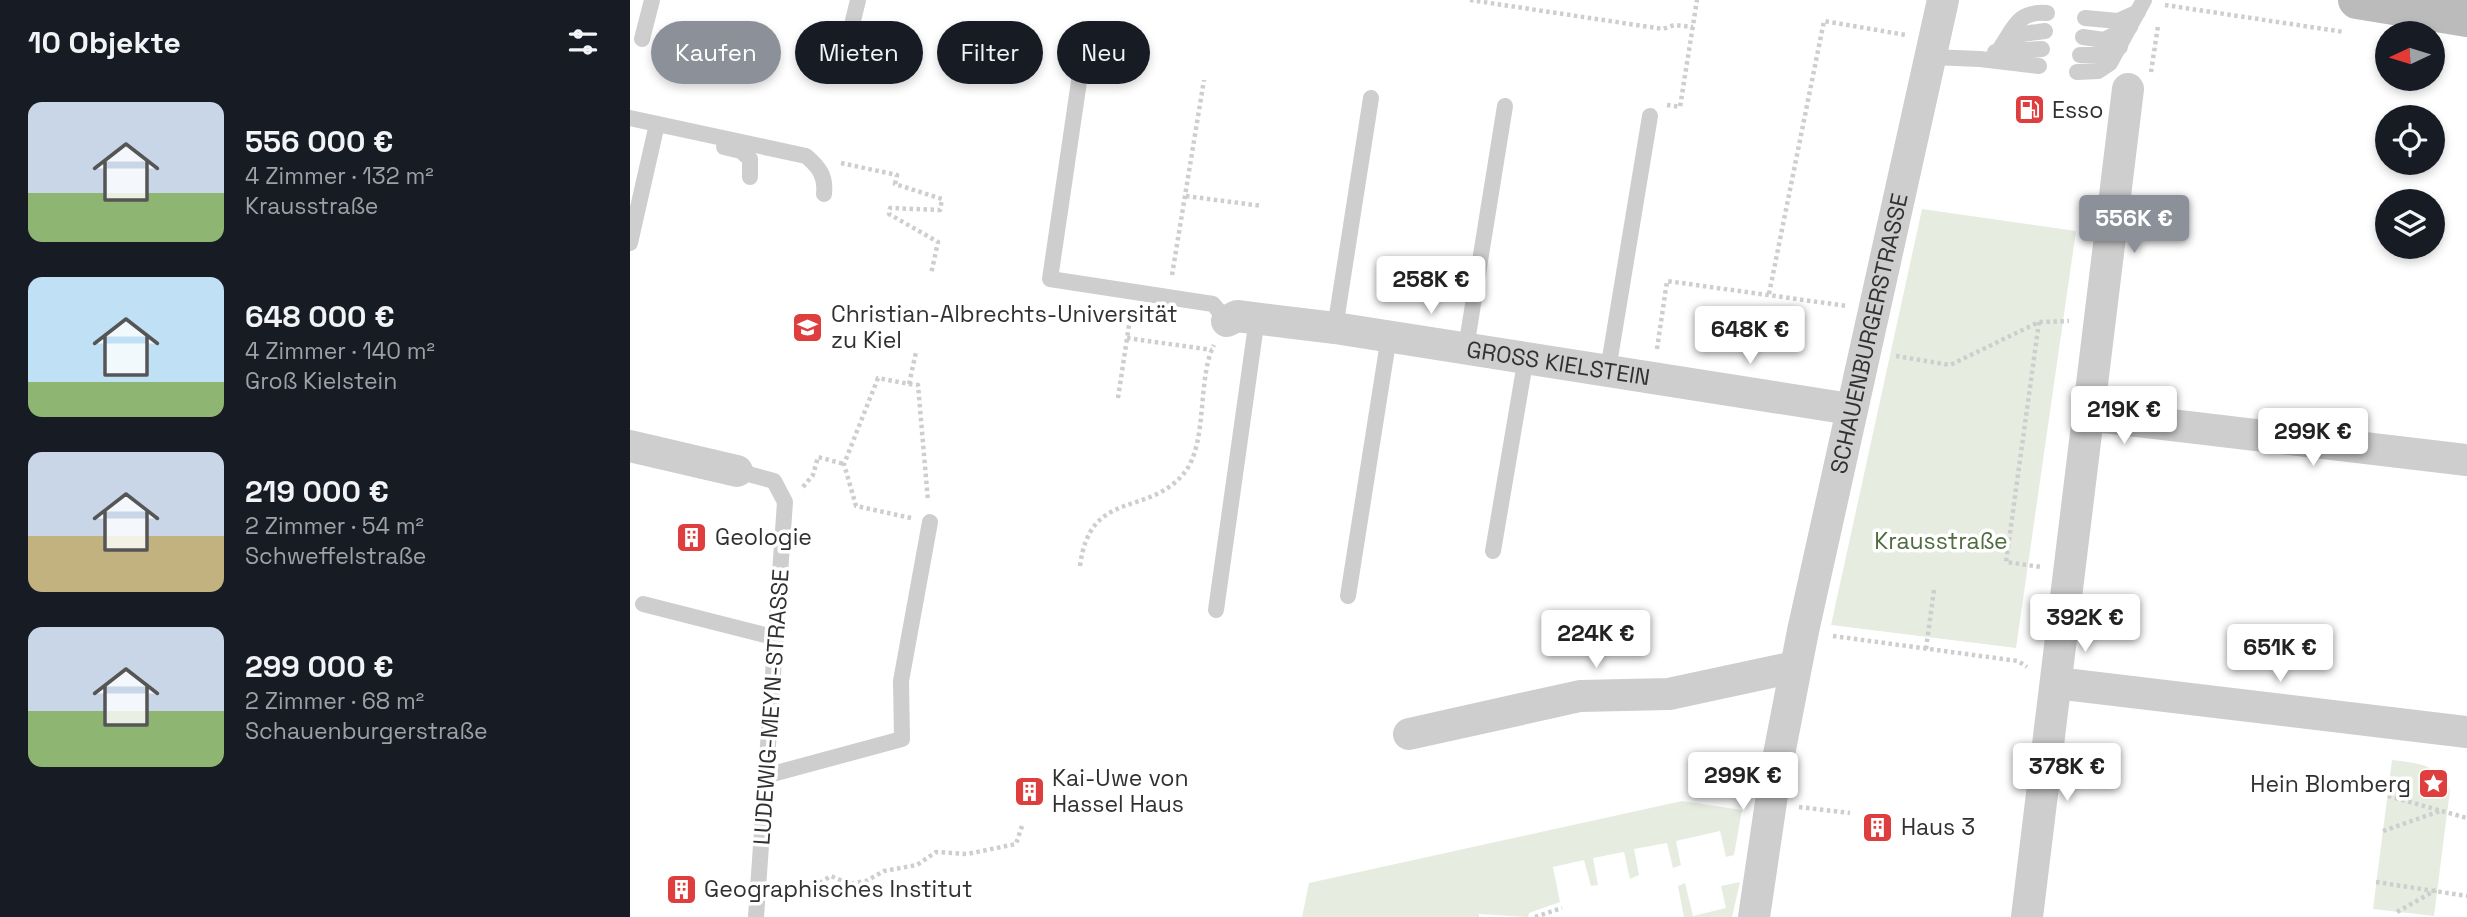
<!DOCTYPE html>
<html lang="de">
<head>
<meta charset="utf-8">
<style>
  :root { --surface:#171b24; --page:#242831; --text:#f1f3f6; --muted:#9ea1a6; --accent:#8c9099 }
  body { margin:0; font-family:"Space Grotesk",sans-serif; background:var(--page); color:var(--text); height:100vh; display:flex; flex-direction:column; font-size:26px; white-space:nowrap }
  * { box-sizing:border-box; margin:0 }
  p { font-size:23px; color:var(--muted) }
  .icon { flex:none; width:38px; height:38px; fill:none; stroke:currentColor; stroke-width:2; stroke-linecap:round; stroke-linejoin:round }
  .map { position:relative; flex:1; overflow:hidden }
  .drawer { display:flex; flex-direction:column; background:var(--surface); width:630px }
  .drawer>* { flex:none }
  .hud { position:absolute; left:21px; top:21px; width:665px; height:63px; display:flex; gap:14px }
  .needle { width:46px; rotate:266deg }
  .controls { position:absolute; left:1745px; top:21px; display:grid; gap:14px }
  .controls a { display:grid; place-items:center; width:70px; height:70px; border-radius:50%; background:var(--surface); box-shadow:0 4px 10px #0003; font-size:35px }
  .price { position:absolute; translate:-50% -60px; padding:0 16px; border-radius:7px; background:#fff; color:#222; font-size:23px; line-height:46px; filter:drop-shadow(0 2px 4px #0008) }
  .price::after { content:''; position:absolute; left:50%; top:42px; width:21px; height:16px; margin-left:-10px; background:inherit; clip-path:polygon(0 0,100% 0,50% 100%) }
  .price.on { background:var(--accent); color:#fff }
  ul { padding:0; list-style:none }
  li { display:flex; align-items:center; gap:21px; height:175px; padding:0 28px }
  li span { display:grid; place-items:center; flex:none; width:196px; height:140px; border-radius:14px; color:#555 }
  li>.icon { margin-inline-start:auto }
  span .icon { width:84px; height:84px; fill:#fffc; stroke-width:1 }
  li b { font-size:30px }
  h2 { display:flex; justify-content:space-between; align-items:center; height:84px; padding:0 28px; font-size:30px }
  .tag { padding:0 24px; border-radius:32px; background:var(--surface); box-shadow:0 4px 10px #0003; font-size:24px; line-height:63px }
  .tag.on { background:var(--accent); color:#fff }
  main { display:flex; flex:1; min-height:0 }
  .map>svg:first-child { display:block }
</style>
</head>
<body>
<main>
<section class="drawer">
<h2>10 Objekte<svg class="icon" aria-label="filters" viewBox="0 0 24 24"><path d="M4 7h16M4 17h16"/><circle cx="9" cy="7" r="2"/><circle cx="15" cy="17" r="2"/></svg></h2>
<ul>
<li><span style="background:linear-gradient(#c9d6e8 65%,#8fb573 0)"><svg class="icon" aria-label="home" viewBox="0 0 24 24"><path d="M3 11l9-7 9 7M6 9v11h12V9"/></svg></span><div><b>556 000 €</b><p>4 Zimmer · 132 m²</p><p>Krausstraße</p></div></li>
<li><span style="background:linear-gradient(#bfe0f5 75%,#8fb573 0)"><svg class="icon" aria-label="home" viewBox="0 0 24 24"><path d="M3 11l9-7 9 7M6 9v11h12V9"/></svg></span><div><b>648 000 €</b><p>4 Zimmer · 140 m²</p><p>Groß Kielstein</p></div></li>
<li><span style="background:linear-gradient(#c9d6e8 60%,#c2b280 0)"><svg class="icon" aria-label="home" viewBox="0 0 24 24"><path d="M3 11l9-7 9 7M6 9v11h12V9"/></svg></span><div><b>219 000 €</b><p>2 Zimmer · 54 m²</p><p>Schweffelstraße</p></div></li>
<li><span style="background:linear-gradient(#c9d6e8 60%,#8fb573 0)"><svg class="icon" aria-label="home" viewBox="0 0 24 24"><path d="M3 11l9-7 9 7M6 9v11h12V9"/></svg></span><div><b>299 000 €</b><p>2 Zimmer · 68 m²</p><p>Schauenburgerstraße</p></div></li>
</ul>
</section>
<div class="map">
<svg width="1837" height="917" viewBox="0 0 1837 917">
  <rect width="100%" height="100%" fill="#fff"/>
  <!-- green -->
  <g fill="#e6ede0">
    <polygon points="1292,209 1446,231 1386,648 1201,625"/>
    <path d="M 1762,760 C 1788,763 1808,764 1820,790 L 1804,916 L 1743,909 Z"/>
    <polygon points="1052,801 1112,810 1104,855 1096,857 1090,831 1046,841 1051,865 1043,868 1037,843 1004,849 1009,875 1000,879 994,852 963,858 968,885 961,886 954,860 923,867 930,902 899,913 898,917 849,914 849,917 672,917 679,883"/>
    <polygon points="1110,882 1102,917 1054,917 1048,886 1055,883 1063,916 1096,908 1091,886"/>
  </g>
  <g fill="none" stroke-linecap="round" stroke-linejoin="round">
    <!-- path -->
    <g stroke="#cecece" stroke-width="4.5" stroke-dasharray="3.5 3.5" stroke-linecap="butt">
      <polyline points="840,0 1033,29 1044,25 1063,27"/>
      <polyline points="1535,5 1714,32"/>
      <polyline points="1521,72 1528,26"/>
      <polyline points="1037,105 1050,107 1067,0"/>
      <polyline points="211,163 267,175 265,184 312,199 310,210 260,208 259,214 308,242 301,274"/>
      <polyline points="556,196 632,206"/>
      <polyline points="542,275 574,80"/>
      <polyline points="1139,294 1194,21 1276,35"/>
      <polyline points="1409,322 1376,562 1411,567"/>
      <polyline points="497,338 582,350"/>
      <polyline points="1027,349 1037,281 1217,306"/>
      <polyline points="1266,356 1320,365 1409,322 1439,321"/>
      <polyline points="279,384 288,385 298,501"/>
      <polyline points="488,398 501,312"/>
      <polyline points="173,487 183,475 188,457 214,464"/>
      <polyline points="281,518 226,506 214,464 248,378 279,384 286,352"/>
      <path d="M 450,566 C 460,487 519,518 555,472 C 578,442 567,378 584,345"/>
      <polyline points="1203,636 1388,661 1397,667"/>
      <polyline points="1296,649 1304,590"/>
      <polyline points="1758,796 1837,818"/>
      <polyline points="1169,807 1220,813"/>
      <polyline points="1753,831 1810,811"/>
      <polyline points="1746,882 1837,896"/>
      <polyline points="151,886 175,892 201,876 219,884 236,881 254,871 287,865 306,852 337,854 386,844 393,823"/>
      <polyline points="1767,912 1806,890"/>
      <polyline points="905,917 932,908"/>
    </g>
    <!-- service -->
    <g stroke="#cecece" stroke-width="16">
      <polyline points="1455,18 1488,21 1508,12"/>
      <polyline points="1453,37 1474,40 1500,27"/>
      <polyline points="12,39 22,0"/>
      <polyline points="1377,45 1392,34 1415,31"/>
      <path d="M 1369,50 C 1385,27 1387,11 1417,13"/>
      <polyline points="1365,52 1412,49"/>
      <polyline points="1450,55 1469,55 1490,47"/>
      <polyline points="1301,57 1350,59 1409,66"/>
      <polyline points="452,61 420,279 583,304 597,321"/>
      <polyline points="212,66 228,0"/>
      <polyline points="1447,72 1468,71 1480,63 1514,0"/>
      <path d="M 0,118 L 176,156 C 189,167 196,176 194,194"/>
      <polyline points="94,147 111,151 120,159 120,177"/>
      <polyline points="0,243 27,124"/>
      <polyline points="705,328 741,98"/>
      <polyline points="836,348 875,106"/>
      <polyline points="978,370 1020,116"/>
      <polyline points="107,471 144,481 155,502 126,917"/>
      <polyline points="863,551 896,357"/>
      <polyline points="718,596 759,336"/>
      <polyline points="13,604 143,637"/>
      <polyline points="586,610 627,318"/>
      <polyline points="135,776 272,739 271,681 300,522"/>
    </g>
    <!-- minor -->
    <g stroke="#cecece" stroke-width="32">
      <path id="s1" d="M 597,321 L 607,316 L 705,328 L 1220,409"/>
      <polyline points="1457,415 1837,460"/>
      <polyline points="0,446 107,471"/>
      <polyline points="1426,683 1837,732"/>
      <polyline points="779,734 950,696 1039,694 1165,667"/>
      <path id="s2" d="M 1124,917 L 1145,775 L 1173,631 L 1313,0"/>
      <polyline points="1397,917 1498,89"/>
    </g>
    <!-- secondary -->
    <polyline stroke="#bbb" stroke-width="38" points="1727,0 1837,18"/>
  </g>
  <!-- icons -->
  <defs>
    <symbol id="fuel-square" viewBox="-11 -11 22 22"><rect x="-9" y="-9" width="18" height="18" rx="4" fill="#de3e3d" stroke="#fff"/><path d="M-5.5-6h7V0h2V4h1.3V-2.5L3-4.5l.8-.8L6-3V5H2.5V1h-1V6h-7ZM-4.2-4.7v3.2H.2V-4.7Z" fill="#fff"/></symbol>
    <symbol id="university-square" viewBox="-11 -11 22 22"><rect x="-9" y="-9" width="18" height="18" rx="4" fill="#de3e3d" stroke="#fff"/><path d="M0-5L7-2L0 1L-7-2ZM-4 1L0 2.5L4 1V4Q0 6-4 4Z" fill="#fff"/></symbol>
    <symbol id="building-square" viewBox="-11 -11 22 22"><rect x="-9" y="-9" width="18" height="18" rx="4" fill="#de3e3d" stroke="#fff"/><path d="M-4-6H4V6H1V3H-1V6H-4ZM-2.5-4.3h1.7v1.8h-1.7ZM.8-4.3h1.7v1.8H.8ZM-2.5-1h1.7V.8h-1.7ZM.8-1h1.7V.8H.8Z" fill="#fff"/></symbol>
    <symbol id="sight-square" viewBox="-11 -11 22 22"><rect x="-9" y="-9" width="18" height="18" rx="4" fill="#de3e3d" stroke="#fff"/><path d="M0-6L1.8-2.2L6-1.7L2.9 1.2L3.7 5.4L0 3.3L-3.7 5.4L-2.9 1.2L-6-1.7L-1.8-2.2Z" fill="#fff"/></symbol>
  </defs>
  <g fill-rule="evenodd">
    <use href="#fuel-square" x="1382" y="92" width="35" height="35"/>
    <use href="#university-square" x="160" y="310" width="35" height="35"/>
    <use href="#building-square" x="44" y="520" width="35" height="35"/>
    <use href="#sight-square" x="1786" y="766" width="35" height="35"/>
    <use href="#building-square" x="382" y="774" width="35" height="35"/>
    <use href="#building-square" x="1230" y="810" width="35" height="35"/>
    <use href="#building-square" x="34" y="872" width="35" height="35"/>
  </g>
  <g text-anchor="middle" dominant-baseline="central" stroke-width="7" stroke-linejoin="round" paint-order="stroke">
    <!-- poi labels -->
    <g font-size="23" fill="#313131" stroke="#fff" text-anchor="start">
      <text x="1422" y="110">Esso</text>
      <text x="201" y="314">Christian-Albrechts-Universität<tspan x="201" dy="26">zu Kiel</tspan></text>
      <text x="85" y="537">Geologie</text>
      <text x="422" y="778">Kai-Uwe von<tspan x="422" dy="26">Hassel Haus</tspan></text>
      <text x="1781" y="784" text-anchor="end">Hein Blomberg</text>
      <text x="1271" y="827">Haus 3</text>
      <text x="74" y="889">Geographisches Institut</text>
    </g>
    <!-- street labels -->
    <g font-size="23" fill="#313131" stroke="#fff">
      <text stroke="none"><textPath href="#s2" startOffset="595">SCHAUENBURGERSTRASSE</textPath></text>
      <text stroke="none"><textPath href="#s1" startOffset="336">GROSS KIELSTEIN</textPath></text>
      <text transform="translate(141 707) rotate(-86)">LUDEWIG-MEYN-STRASSE</text>
    </g>
    <!-- park labels -->
    <g font-size="23" fill="#516b40" stroke="#fff">
      <text x="1311" y="541">Krausstraße</text>
    </g>
  </g>
</svg>
<div class="controls">
<a><svg class="needle" viewBox="-14 -14 28 28"><path d="M0-13l5 13h-10z" fill="#e53935"/><path d="M0 13l5-13h-10z" fill="#9ea1a6"/></svg></a>
<a><svg class="icon" aria-label="locate" viewBox="0 0 24 24"><circle cx="12" cy="12" r="6"/><path d="M12 2v4M12 18v4M2 12h4M18 12h4"/></svg></a>
<a><svg class="icon" aria-label="layers" viewBox="0 0 24 24"><path d="M12 4l9 5-9 5-9-5zM3 14l9 5 9-5"/></svg></a>
</div>
<b class="price on" style="left:1504px;top:255px">556K €</b>
<b class="price" style="left:801px;top:316px">258K €</b>
<b class="price" style="left:1120px;top:366px">648K €</b>
<b class="price" style="left:1494px;top:446px">219K €</b>
<b class="price" style="left:1683px;top:468px">299K €</b>
<b class="price" style="left:1455px;top:654px">392K €</b>
<b class="price" style="left:966px;top:670px">224K €</b>
<b class="price" style="left:1650px;top:684px">651K €</b>
<b class="price" style="left:1437px;top:803px">378K €</b>
<b class="price" style="left:1113px;top:812px">299K €</b>
<div class="hud">
<a class="tag on">Kaufen</a>
<a class="tag">Mieten</a>
<a class="tag">Filter</a>
<a class="tag">Neu</a>
</div>
</div>
</main>
</body>
</html>
